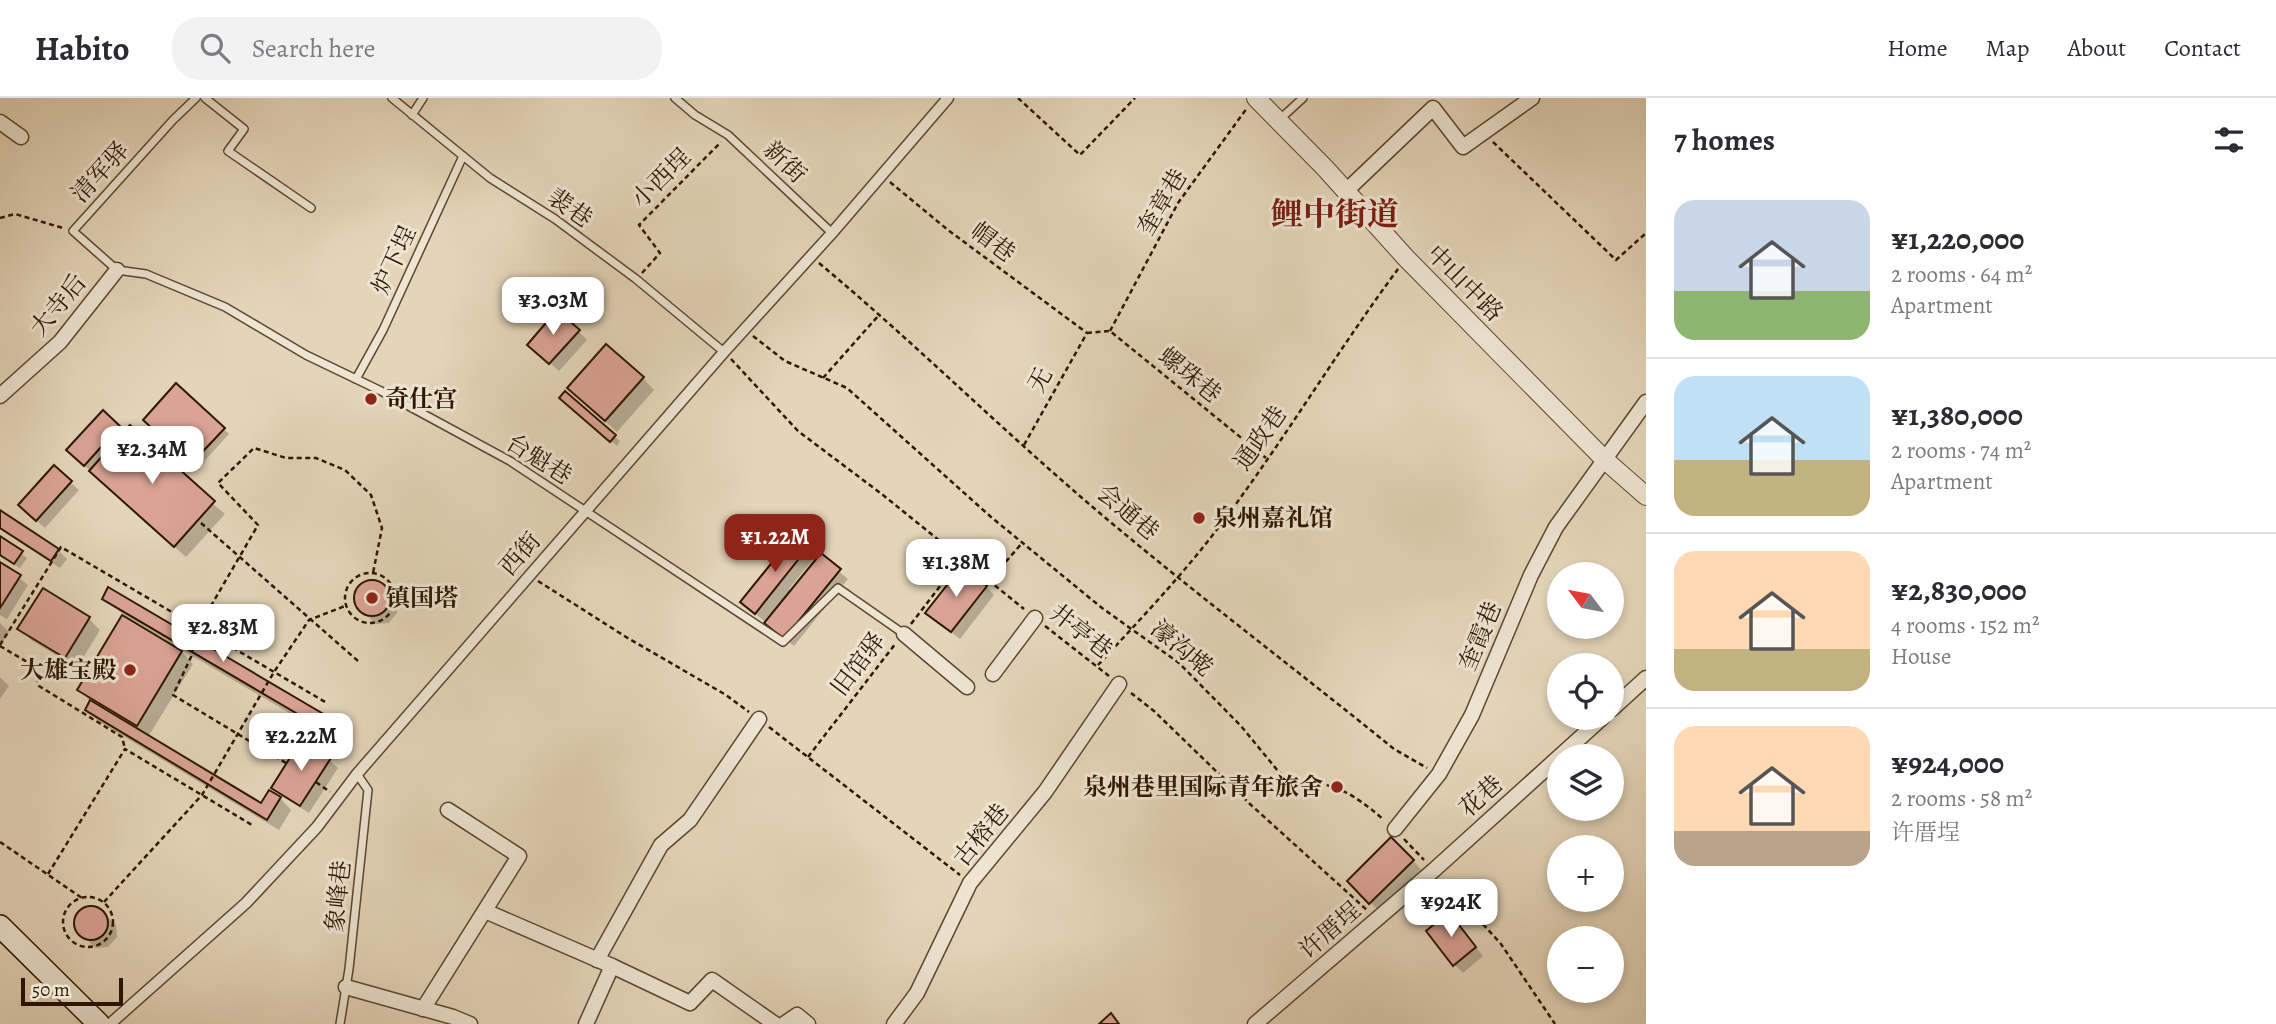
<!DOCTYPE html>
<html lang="en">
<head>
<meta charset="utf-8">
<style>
  :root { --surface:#fff; --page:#f2f2f3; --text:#2b2b33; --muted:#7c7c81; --line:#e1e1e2; --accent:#8f2418 }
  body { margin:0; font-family:Alegreya,"Noto Serif SC",serif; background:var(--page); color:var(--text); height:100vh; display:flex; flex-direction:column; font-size:26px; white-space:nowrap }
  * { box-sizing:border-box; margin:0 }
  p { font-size:23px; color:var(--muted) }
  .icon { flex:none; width:38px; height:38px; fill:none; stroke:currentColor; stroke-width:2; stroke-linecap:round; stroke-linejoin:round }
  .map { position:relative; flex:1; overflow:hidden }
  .side { display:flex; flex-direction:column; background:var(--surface); width:630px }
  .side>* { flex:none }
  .needle { width:46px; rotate:302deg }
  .tools { position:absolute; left:1547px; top:464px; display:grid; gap:14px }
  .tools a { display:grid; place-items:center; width:77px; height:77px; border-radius:50%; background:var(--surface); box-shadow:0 4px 10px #0003; font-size:35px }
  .scale { position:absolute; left:21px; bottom:18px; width:102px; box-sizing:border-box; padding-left:7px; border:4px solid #2e1700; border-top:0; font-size:19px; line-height:24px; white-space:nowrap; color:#2e1700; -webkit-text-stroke:5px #ede4d2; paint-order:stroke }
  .price { position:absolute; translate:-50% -60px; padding:0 16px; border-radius:14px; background:#fff; color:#222; font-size:23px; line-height:46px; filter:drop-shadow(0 2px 4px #0008) }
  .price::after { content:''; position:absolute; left:50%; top:42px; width:21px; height:16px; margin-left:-10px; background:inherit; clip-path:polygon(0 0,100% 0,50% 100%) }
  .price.current { background:var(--accent); color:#fff }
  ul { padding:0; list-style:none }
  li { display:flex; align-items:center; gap:21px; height:175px; padding:0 28px }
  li+li { border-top:2px solid var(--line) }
  li span { display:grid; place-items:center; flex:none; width:196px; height:140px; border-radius:21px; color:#555 }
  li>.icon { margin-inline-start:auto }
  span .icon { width:84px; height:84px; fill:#fffc; stroke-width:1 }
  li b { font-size:30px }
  h2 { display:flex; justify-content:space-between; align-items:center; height:84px; padding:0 28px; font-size:30px }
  header { display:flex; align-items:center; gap:42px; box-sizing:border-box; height:98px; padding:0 35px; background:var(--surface); border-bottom:2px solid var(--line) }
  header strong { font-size:33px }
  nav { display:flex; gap:38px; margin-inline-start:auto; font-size:24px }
  .search { width:490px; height:63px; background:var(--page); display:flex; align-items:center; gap:18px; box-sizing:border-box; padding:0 24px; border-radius:28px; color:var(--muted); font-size:26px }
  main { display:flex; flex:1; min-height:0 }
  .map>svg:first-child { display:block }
</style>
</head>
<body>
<header>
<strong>Habito</strong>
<div class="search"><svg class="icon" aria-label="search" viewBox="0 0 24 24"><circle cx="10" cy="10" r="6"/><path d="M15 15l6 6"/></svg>Search here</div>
<nav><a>Home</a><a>Map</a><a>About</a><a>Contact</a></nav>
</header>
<main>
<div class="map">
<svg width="1646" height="926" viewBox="0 0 1646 926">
  <rect width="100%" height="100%" fill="#e4d5b9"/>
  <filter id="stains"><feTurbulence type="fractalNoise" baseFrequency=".00286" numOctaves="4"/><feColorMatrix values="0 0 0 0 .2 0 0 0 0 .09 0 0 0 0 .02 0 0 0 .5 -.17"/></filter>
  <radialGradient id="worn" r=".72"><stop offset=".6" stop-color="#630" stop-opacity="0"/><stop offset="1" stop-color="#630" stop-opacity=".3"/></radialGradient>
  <!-- shadow -->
  <g fill="#0003">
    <polygon points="578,233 587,242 559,273 538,255"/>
    <polygon points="643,280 654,292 617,334 581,301"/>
    <polygon points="176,288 229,336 198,370 145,321"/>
    <polygon points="565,296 620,343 617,348 566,305"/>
    <polygon points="103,314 225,416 186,459 77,361"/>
    <polygon points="70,384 79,392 45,430 29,416"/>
    <polygon points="0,414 58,452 67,461 60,470 0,431"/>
    <polygon points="0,440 27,460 20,470 0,457"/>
    <polygon points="808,449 816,458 789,491 792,493 821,458 848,481 794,548 751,512"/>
    <polygon points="0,466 28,487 7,521 0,517"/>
    <polygon points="377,485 396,502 397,515 389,525 376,526 357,508 356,495 364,486"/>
    <polygon points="986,489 994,497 960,541 927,515"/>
    <polygon points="104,501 331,622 343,634 327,660 338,670 309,715 282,698 273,690 320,654 306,640 313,629 177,549 193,566 148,639 261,708 280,700 291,712 279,732 98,623 87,611 91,604 79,591 124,517"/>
    <polygon points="89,521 100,532 77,570 31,542 20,530"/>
    <polygon points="0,525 9,534 0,548"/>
    <polygon points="0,579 9,588 0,601"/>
    <polygon points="1391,741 1421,771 1379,813 1349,783"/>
    <polygon points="96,809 116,827 117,839 108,849 96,850 77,833 75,820 84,810"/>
    <polygon points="1449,816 1483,858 1463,875 1454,866"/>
  </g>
  <!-- building -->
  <g fill="#daa395" stroke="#2e1700" stroke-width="2">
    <polygon points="557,212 580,232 549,266 527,247"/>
    <polygon points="606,246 644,279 605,323 567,290"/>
    <polygon points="176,285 225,330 191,366 143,322"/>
    <polygon points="565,293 616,337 610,344 559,300"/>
    <polygon points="103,312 120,328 84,368 66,352"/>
    <polygon points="130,327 215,403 174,449 89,373"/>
    <polygon points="54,367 72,383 36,423 18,407"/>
    <polygon points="0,412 59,451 51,463 0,430"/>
    <polygon points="795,436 809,448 755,516 740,504"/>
    <polygon points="0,438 23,453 14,466 0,457"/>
    <polygon points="821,455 841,471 784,541 764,525"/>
    <polygon points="0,464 21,477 0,510"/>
    <polygon points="963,467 987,488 951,534 925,515"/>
    <circle cx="372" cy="500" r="18"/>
    <polygon points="108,489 332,621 316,648 304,640 313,625 102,501"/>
    <polygon points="43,490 90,519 65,560 17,531"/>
    <polygon points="122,517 182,553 137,628 77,592"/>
    <polygon points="90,602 261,705 269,692 281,699 267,722 85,612"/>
    <polygon points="301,642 331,660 300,708 271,690"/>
    <polygon points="1391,739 1414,762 1369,806 1347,783"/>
    <circle cx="91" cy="825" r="17"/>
    <polygon points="1449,814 1476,849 1453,868 1426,833"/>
    <polygon points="1111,915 1119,926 1099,926"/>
  </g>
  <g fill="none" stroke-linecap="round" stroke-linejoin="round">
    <defs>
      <g id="service">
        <polyline points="196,0 173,22 73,133 117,172 146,176 225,209 306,257 381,293 510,363 783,544 838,490 904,536"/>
        <polyline points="205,0 244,31 228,53 311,110"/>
        <polyline points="392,0 490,80 555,121 636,181 724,254"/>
        <polyline points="675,0 695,17 728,37 832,135"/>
        <polyline points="412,17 423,0"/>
        <polyline points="1279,22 1303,0"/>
        <polyline points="356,281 383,232 463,58"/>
        <polyline points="340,926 349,871 368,692 357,676"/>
      </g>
      <polyline id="pedestrian" points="110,926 246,805 317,729 357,676 724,254 832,135 948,0"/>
      <g id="minor">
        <polyline points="0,24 21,39"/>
        <polyline points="1346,93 1433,10 1463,49 1532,0"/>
        <polyline points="0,298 60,244 117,172"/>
        <polyline points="904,536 967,589"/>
        <polyline points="993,576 1035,520"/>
        <polyline points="1612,611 1646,580"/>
        <polyline points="1395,731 1439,676 1472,617 1531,477 1556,429 1646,304"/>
        <polyline points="485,813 612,868 586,926"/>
        <polyline points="597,862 661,747 690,722 759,621"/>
        <polyline points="612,868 690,905 712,882 775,926"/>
        <polyline points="346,889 453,919 470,926"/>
        <polyline points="423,911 519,758 448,712"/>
        <polyline points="784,926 797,917 808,926"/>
        <polyline points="894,926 917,895 970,785 1045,694 1119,586"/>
        <polyline points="1255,926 1434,772 1602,620"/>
      </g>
      <polyline id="tertiary" points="1256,0 1325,70 1406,160 1605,362 1646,398"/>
      <polyline id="secondary" points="0,828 99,926"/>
    </defs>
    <!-- service casing -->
    <use href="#service" stroke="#5c462e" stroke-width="10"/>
    <!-- pedestrian casing -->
    <use href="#pedestrian" stroke="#5c462e" stroke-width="13"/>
    <!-- minor casing -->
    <use href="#minor" stroke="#5c462e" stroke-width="17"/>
    <!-- tertiary casing -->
    <use href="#tertiary" stroke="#5c462e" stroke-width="20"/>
    <!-- secondary casing -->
    <use href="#secondary" stroke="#2e1700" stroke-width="24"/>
    <!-- path -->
    <g stroke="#2e1700" stroke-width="2.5" stroke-dasharray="5 3.5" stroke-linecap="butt">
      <polyline points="1018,0 1080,57 1135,0"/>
      <polyline points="1493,44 1616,162 1646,135"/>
      <polyline points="890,84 948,132 1087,235"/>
      <polyline points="0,120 15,116 63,130"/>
      <path d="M 819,165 C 922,251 1017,347 1120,432 C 1210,507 1303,577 1394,651 L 1427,670"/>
      <polyline points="642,175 660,155 639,127 721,44"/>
      <polyline points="1110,233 1178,105 1247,10"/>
      <polyline points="1087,235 1110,233 1266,360"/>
      <path d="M 753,238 L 785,263 L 847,290 L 991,419 L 1102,510 L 1179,565 L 1241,628 L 1278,673 L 1290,684 C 1332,682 1353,695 1384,722"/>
      <polyline points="731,261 798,333 883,397 1024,511"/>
      <polyline points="823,280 879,217"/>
      <polyline points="1024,347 1087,235"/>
      <polyline points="201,425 358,563"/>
      <circle cx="370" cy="500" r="25"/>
      <polyline points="538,483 626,539 726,597 749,614"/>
      <polyline points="989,483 1023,444"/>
      <polyline points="911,526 961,461"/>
      <polyline points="1045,528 1109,578"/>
      <polyline points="0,547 61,449 327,605"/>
      <polyline points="0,548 34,568 39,588 122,639 125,651"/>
      <path d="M 1098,567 C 1135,527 1174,486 1208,443 C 1276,356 1332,260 1398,171"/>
      <polyline points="1131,595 1154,613 1251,707 1368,813"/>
      <polyline points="769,629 960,777"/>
      <polyline points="808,659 896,545"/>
      <polyline points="286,665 173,597 192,557 194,537 258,427 218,385 254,350 286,360 316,360 345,372 371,397 382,430 373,475"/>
      <polyline points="316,684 330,694"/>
      <polyline points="1404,741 1424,762"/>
      <polyline points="0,744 82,800"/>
      <polyline points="48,776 125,651 252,727"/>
      <polyline points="1443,782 1501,846 1555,926"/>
      <circle cx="88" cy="824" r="25"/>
      <polyline points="104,804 202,697 274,574 309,522 345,508"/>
    </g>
    <!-- service -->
    <use href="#service" stroke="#ede4d2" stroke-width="7"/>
    <!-- pedestrian -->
    <use href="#pedestrian" stroke="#ede4d2" stroke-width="10"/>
    <!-- minor -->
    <use href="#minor" stroke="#ede4d2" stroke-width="14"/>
    <!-- tertiary -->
    <use href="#tertiary" stroke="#ede4d2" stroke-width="18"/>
    <!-- secondary -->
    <use href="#secondary" stroke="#ede4d2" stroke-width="21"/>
  </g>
  <!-- markers -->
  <g fill="#8f2418" stroke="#ede4d2" stroke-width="2.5">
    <circle cx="371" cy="301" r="7"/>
    <circle cx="1199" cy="420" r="7"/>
    <circle cx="372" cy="500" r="7"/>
    <circle cx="130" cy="572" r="7"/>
    <circle cx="1337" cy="689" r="7"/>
  </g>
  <g text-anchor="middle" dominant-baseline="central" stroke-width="6" stroke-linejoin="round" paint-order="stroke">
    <!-- street labels -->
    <g font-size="24" fill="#2e1700" stroke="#ede4d2">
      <text transform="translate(785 64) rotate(44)">新街</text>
      <text transform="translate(100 74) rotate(-48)">清军驿</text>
      <text transform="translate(661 80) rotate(-45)">小西埕</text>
      <text transform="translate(1162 104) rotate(-59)">奎章巷</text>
      <text transform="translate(570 110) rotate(35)">裴巷</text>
      <text transform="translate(993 144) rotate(37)">帽巷</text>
      <text transform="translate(394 162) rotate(-65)">炉下埕</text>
      <text transform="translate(1465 185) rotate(45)">中山中路</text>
      <text transform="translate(58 207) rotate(-50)">大寺后</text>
      <text transform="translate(1190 277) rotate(39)">螺珠巷</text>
      <text transform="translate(1040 282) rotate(-61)">无</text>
      <text transform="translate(1260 340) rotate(-55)">通政巷</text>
      <text transform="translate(539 361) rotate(32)">台魁巷</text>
      <text transform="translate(1128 414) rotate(40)">会通巷</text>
      <text transform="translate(520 456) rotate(-49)">西街</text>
      <text transform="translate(1081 533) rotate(38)">井亭巷</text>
      <text transform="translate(1480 538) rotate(-67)">奎霞巷</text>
      <text transform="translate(1182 550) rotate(40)">濠沟墘</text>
      <text transform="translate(858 566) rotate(-53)">旧馆驿</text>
      <text transform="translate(1481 698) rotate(-42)">花巷</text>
      <text transform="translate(981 737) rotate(-51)">古榕巷</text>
      <text transform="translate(338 798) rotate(-84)">象峰巷</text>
      <text transform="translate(1330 832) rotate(-41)">许厝埕</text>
    </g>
    <!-- poi labels -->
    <g font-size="24" font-weight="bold" fill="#2e1700" stroke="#ede4d2" text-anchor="start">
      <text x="385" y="301">奇仕宫</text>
      <text x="1213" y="420">泉州嘉礼馆</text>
      <text x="386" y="500">镇国塔</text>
      <text x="116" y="572" text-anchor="end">大雄宝殿</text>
      <text x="1323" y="689" text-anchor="end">泉州巷里国际青年旅舍</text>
    </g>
    <!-- district labels -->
    <g font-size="32" font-weight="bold" fill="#7a1f14" stroke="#ede4d2">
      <text x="1335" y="116">鲤中街道</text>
    </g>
  </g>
  <rect width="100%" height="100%" filter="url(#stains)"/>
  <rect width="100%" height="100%" fill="url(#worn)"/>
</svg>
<div class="tools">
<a><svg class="needle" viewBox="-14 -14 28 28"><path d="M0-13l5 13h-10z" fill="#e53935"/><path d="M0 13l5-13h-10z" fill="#7c7c81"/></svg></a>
<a><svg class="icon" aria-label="locate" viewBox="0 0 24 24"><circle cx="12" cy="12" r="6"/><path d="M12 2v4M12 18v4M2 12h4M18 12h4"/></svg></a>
<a><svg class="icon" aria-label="layers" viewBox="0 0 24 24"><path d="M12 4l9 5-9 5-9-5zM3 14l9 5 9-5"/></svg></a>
<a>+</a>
<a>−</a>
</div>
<div class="scale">50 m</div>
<b class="price" style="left:553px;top:239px">¥3.03M</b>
<b class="price" style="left:152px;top:388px">¥2.34M</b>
<b class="price current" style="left:775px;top:476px">¥1.22M</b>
<b class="price" style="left:956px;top:501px">¥1.38M</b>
<b class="price" style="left:223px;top:566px">¥2.83M</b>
<b class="price" style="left:301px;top:675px">¥2.22M</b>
<b class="price" style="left:1451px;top:841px">¥924K</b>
</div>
<section class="side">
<h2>7 homes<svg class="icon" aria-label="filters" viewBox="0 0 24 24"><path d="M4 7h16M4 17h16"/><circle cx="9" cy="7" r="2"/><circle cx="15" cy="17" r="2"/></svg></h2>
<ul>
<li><span style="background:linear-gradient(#c9d6e8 65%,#8fb573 0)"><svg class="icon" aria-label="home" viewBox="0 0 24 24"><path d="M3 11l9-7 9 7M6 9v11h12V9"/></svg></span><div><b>¥1,220,000</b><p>2 rooms · 64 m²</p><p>Apartment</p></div></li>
<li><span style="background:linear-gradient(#bfe0f5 60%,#c2b280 0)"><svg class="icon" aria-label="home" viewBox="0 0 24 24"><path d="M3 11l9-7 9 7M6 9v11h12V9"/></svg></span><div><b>¥1,380,000</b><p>2 rooms · 74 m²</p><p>Apartment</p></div></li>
<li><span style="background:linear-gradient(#ffd9b3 70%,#c2b280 0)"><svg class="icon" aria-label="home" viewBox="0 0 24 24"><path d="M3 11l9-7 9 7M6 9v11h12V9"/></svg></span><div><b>¥2,830,000</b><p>4 rooms · 152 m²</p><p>House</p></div></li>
<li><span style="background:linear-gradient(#ffd9b3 75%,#b9a48a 0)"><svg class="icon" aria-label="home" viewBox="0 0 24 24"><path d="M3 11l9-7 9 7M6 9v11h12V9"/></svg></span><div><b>¥924,000</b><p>2 rooms · 58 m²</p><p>许厝埕</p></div></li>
</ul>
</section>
</main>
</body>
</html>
